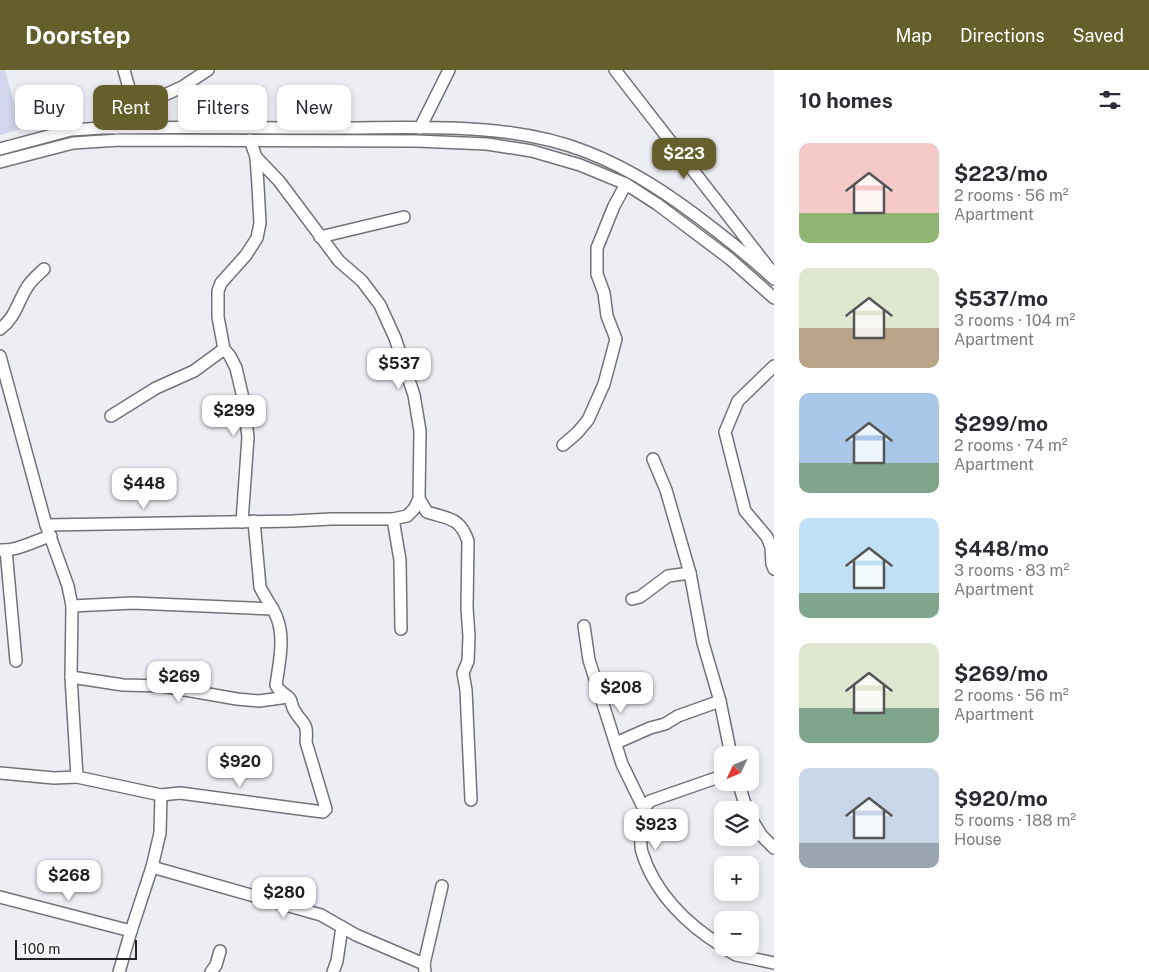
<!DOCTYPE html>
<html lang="en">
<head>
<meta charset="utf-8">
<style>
  :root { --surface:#fff; --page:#f2f2f3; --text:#2b2b33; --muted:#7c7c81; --accent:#655f2b }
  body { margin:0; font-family:"Public Sans",sans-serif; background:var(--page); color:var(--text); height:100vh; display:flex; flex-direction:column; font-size:19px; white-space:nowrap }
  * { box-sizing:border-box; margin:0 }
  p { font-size:16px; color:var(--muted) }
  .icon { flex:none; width:28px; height:28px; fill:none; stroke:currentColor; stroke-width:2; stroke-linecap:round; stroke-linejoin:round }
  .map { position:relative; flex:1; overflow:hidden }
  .panel { display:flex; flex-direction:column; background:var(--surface); width:375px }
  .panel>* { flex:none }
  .hud { position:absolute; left:15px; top:15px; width:475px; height:45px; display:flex; gap:10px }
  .needle { width:32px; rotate:226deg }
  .tools { position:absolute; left:714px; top:676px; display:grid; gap:10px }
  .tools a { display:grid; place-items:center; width:45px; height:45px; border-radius:10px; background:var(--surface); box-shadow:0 2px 8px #0003; font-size:25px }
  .scale { position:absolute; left:15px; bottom:12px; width:122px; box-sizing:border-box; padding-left:5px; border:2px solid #242427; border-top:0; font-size:14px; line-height:18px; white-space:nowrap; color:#242427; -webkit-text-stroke:4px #fbfcfe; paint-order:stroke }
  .price { position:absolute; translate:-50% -42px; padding:0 11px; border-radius:10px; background:#fff; color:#222; font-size:16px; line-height:32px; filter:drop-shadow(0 1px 2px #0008) }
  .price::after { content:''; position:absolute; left:50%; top:30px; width:15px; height:11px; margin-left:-8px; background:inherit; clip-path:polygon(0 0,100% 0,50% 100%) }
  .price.selected { background:var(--accent); color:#fff }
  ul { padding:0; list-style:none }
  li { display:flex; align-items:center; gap:15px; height:125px; padding:0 25px }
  li span { display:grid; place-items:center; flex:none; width:140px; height:100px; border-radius:10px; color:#555 }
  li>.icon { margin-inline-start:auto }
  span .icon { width:60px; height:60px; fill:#fffc; stroke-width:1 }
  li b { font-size:21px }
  h2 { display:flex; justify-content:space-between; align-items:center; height:60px; padding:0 25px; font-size:21px }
  .pill { padding:0 18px; border-radius:10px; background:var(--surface); box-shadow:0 2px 8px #0003; font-size:18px; line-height:45px }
  .pill.selected { background:var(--accent); color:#fff }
  header { display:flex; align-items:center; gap:30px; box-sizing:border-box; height:70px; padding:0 25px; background:var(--accent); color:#fff }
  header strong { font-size:24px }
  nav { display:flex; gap:28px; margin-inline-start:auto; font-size:18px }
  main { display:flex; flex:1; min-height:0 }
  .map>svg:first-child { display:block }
</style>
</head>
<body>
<header>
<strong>Doorstep</strong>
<nav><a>Map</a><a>Directions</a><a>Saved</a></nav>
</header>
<main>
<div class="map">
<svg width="774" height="902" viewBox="0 0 774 902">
  <rect width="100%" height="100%" fill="#edeef4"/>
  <!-- pitch -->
  <polygon fill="#d1d6ec" points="0,0 5,0 21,59 0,65"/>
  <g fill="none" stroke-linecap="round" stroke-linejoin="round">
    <defs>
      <g id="minor">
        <polyline points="124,0 131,25 132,40"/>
        <polyline points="615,0 772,202"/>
        <polyline points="117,58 132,40 182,17 208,0"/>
        <polyline points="420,58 449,0"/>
        <path d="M 0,79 L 71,60 L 102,58 C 179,57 256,58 333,58 C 416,58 509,51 587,82 C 633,100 671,126 710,156 C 732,173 754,190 774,209"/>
        <polyline points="0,92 73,73 119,70 417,71 487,74 532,81 580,95 626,114 657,134 730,189 774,228"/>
        <polyline points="320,167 404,147"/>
        <path d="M 0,259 C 15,248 17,234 26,219 C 30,211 38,205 44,199"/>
        <polyline points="0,286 46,455 68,516 72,536 71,607 77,707 161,725 160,763 152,797 131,861 119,902"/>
        <polyline points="774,296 738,331 725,362 745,441 767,467 771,477 772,494 774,499"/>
        <polyline points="111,346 156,318 194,301 224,279"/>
        <polyline points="563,375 577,363 588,350 604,314 616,269 607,246 604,223 597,204 597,178 614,136 626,114"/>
        <polyline points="653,389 666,420 690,503 703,573 720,631 731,685"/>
        <path d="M 419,429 L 427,442 C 448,449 460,447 468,471 L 467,538 L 469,566 L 468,591 L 463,603 L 466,620 L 471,730"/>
        <polyline points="393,449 400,490 401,559"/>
        <polyline points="242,452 248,367 243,328 236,298 230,286 224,279 218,247 218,221 221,213 246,185 257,168 260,153 258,116 256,87 250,70"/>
        <polyline points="46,455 293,451 331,449 393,449 407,446 414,439 419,429 420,361 414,325 395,268 380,235 362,211 339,191 279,111 256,87"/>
        <path d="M 0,480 C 18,481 33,471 51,466"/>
        <polyline points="6,480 16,591"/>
        <polyline points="632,529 640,527 668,506 690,503"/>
        <polyline points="72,536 133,533 273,539"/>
        <polyline points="584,556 589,590 622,694 643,737"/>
        <polyline points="71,607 123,615 162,616 237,629 259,631 288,627"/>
        <polyline points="616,673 650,658 665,654 678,646 720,631"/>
        <polyline points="0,703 54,708 77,707"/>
        <path d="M 722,706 L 650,731 C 641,740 641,750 641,762 C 641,768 640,776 642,782 C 654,822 687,855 722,876"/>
        <polyline points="738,712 747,740"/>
        <path d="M 161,725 L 180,723 L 323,742 L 326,739 L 306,672 C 308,650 303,656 294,640 C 292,637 292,633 290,629 C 285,623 279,622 276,615 C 279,594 285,568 277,548 C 273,537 265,528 260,517 L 254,451"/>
        <polyline points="750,747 762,766 774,778"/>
        <polyline points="152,797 321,845 356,865 424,894 425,902"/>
        <polyline points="0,827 131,861"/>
        <polyline points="724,878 736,885 774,893"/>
        <polyline points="424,894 442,816"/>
        <polyline points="211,902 216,895 220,881"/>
        <polyline points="333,902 337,891 342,857"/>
      </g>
    </defs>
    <!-- minor casing -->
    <use href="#minor" stroke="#727379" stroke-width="14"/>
    <!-- minor -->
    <use href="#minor" stroke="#fff" stroke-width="11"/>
  </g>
</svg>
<div class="tools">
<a><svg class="needle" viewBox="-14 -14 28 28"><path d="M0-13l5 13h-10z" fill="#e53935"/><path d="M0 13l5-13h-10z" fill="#7c7c81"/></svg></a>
<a><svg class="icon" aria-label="layers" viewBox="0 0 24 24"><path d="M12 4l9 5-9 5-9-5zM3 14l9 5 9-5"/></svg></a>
<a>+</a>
<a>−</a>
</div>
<div class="scale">100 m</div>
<b class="price selected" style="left:684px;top:110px">$223</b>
<b class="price" style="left:399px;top:320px">$537</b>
<b class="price" style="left:234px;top:367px">$299</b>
<b class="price" style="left:144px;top:440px">$448</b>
<b class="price" style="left:179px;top:633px">$269</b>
<b class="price" style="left:621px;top:644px">$208</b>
<b class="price" style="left:240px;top:718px">$920</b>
<b class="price" style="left:656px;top:781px">$923</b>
<b class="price" style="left:69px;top:832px">$268</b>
<b class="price" style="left:284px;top:849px">$280</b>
<div class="hud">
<a class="pill">Buy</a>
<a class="pill selected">Rent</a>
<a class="pill">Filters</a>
<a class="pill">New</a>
</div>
</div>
<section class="panel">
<h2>10 homes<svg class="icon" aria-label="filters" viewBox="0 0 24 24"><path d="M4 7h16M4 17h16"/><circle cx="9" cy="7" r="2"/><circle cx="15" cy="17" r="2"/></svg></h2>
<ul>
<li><span style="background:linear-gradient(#f6c9c9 70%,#8fb573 0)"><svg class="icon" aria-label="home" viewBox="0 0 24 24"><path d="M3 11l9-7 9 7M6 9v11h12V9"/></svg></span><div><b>$223/mo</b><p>2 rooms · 56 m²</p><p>Apartment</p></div></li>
<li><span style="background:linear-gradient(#dfe7d0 60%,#b9a48a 0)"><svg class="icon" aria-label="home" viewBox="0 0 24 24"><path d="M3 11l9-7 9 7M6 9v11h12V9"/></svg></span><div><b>$537/mo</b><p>3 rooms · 104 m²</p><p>Apartment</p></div></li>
<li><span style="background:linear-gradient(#a9c7e8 70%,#7fa58c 0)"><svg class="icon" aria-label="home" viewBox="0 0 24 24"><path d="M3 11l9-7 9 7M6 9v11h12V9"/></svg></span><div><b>$299/mo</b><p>2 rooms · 74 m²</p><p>Apartment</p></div></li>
<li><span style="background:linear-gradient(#bfe0f5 75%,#7fa58c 0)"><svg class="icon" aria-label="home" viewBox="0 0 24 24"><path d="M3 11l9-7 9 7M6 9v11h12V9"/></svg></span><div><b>$448/mo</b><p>3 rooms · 83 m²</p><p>Apartment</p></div></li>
<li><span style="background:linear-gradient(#dfe7d0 65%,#7fa58c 0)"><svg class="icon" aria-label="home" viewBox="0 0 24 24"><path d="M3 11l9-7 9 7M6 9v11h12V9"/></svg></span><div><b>$269/mo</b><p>2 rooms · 56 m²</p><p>Apartment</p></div></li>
<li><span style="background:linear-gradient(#c9d6e8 75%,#9aa5b1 0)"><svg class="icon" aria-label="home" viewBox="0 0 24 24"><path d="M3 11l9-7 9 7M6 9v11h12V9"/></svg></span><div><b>$920/mo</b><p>5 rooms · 188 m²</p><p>House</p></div></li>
</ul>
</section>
</main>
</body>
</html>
